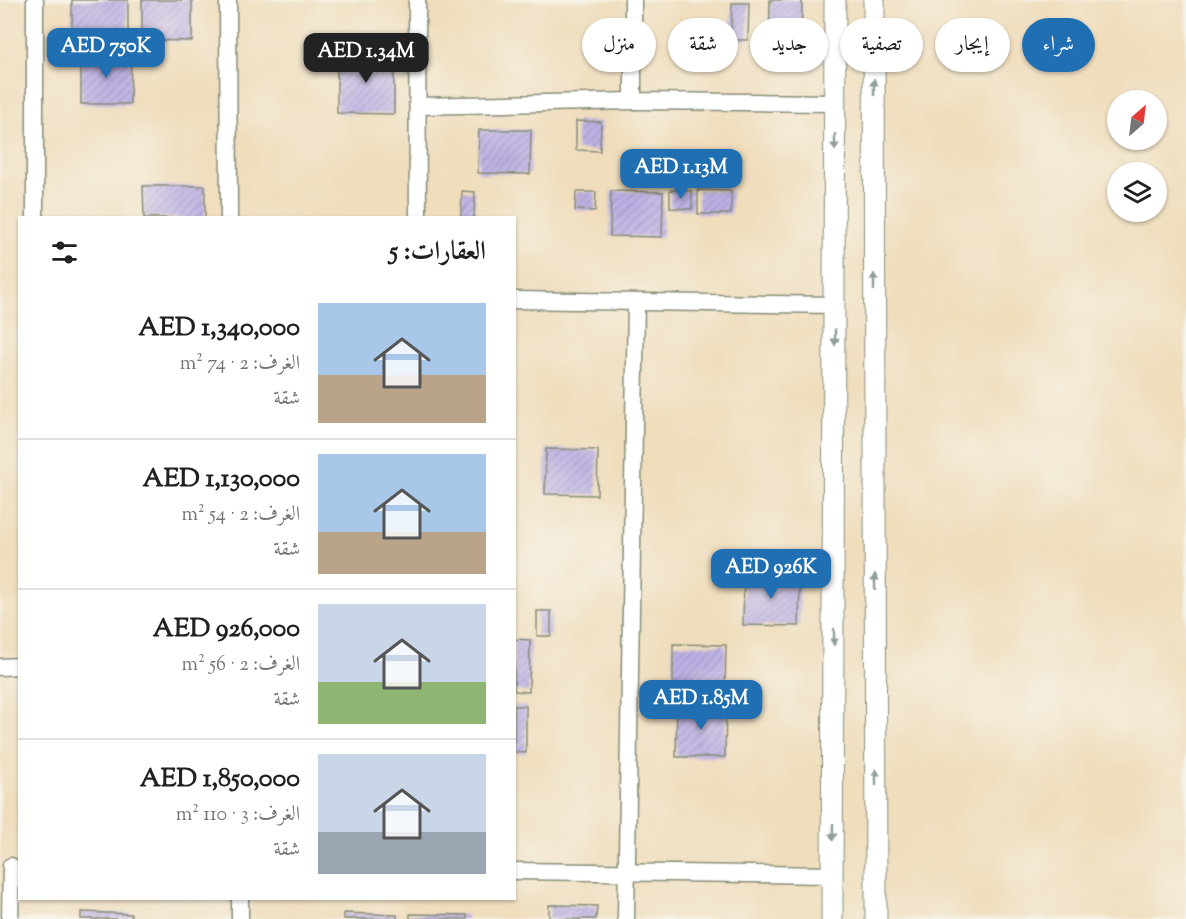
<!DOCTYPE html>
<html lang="ar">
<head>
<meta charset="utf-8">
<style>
  :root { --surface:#fff; --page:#f2f2f2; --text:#202124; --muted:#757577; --line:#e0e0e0; --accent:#1f6fb2 }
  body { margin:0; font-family:"Sorts Mill Goudy",Amiri,serif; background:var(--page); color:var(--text); direction:rtl; height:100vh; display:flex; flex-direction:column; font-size:22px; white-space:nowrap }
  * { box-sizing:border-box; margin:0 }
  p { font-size:20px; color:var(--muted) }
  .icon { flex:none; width:33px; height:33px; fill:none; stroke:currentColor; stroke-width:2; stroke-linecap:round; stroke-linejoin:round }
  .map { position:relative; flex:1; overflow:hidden; direction:ltr }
  .panel { position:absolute; left:18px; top:216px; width:498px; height:684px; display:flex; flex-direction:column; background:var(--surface); border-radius:0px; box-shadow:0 2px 4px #0004; direction:rtl }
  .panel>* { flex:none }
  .top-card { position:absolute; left:534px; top:18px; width:561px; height:54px; direction:rtl; display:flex; gap:12px }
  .needle { width:39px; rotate:28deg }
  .buttons { position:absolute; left:1107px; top:90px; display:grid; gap:12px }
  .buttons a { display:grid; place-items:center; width:60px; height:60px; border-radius:50%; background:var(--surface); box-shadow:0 2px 4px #0004; font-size:30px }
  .price { position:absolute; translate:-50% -51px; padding:0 14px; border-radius:12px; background:var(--accent); color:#fff; font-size:20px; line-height:39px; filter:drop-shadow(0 2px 3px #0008) }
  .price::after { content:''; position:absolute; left:50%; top:36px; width:18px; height:14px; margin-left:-9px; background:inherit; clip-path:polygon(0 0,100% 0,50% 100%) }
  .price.current { background:#222; color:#fff }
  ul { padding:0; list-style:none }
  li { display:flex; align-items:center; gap:18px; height:150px; padding:0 30px }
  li+li { border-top:2px solid var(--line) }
  li span { display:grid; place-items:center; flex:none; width:168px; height:120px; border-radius:0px; color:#555 }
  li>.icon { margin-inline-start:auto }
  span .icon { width:72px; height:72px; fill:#fffc; stroke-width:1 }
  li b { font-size:26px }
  h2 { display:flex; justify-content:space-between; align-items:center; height:72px; padding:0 30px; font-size:26px }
  .pill { padding:0 21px; border-radius:27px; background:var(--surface); box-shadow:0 2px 4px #0004; font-size:21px; line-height:54px }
  .pill.current { background:var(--accent); color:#fff }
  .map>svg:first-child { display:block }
</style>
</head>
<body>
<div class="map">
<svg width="1186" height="919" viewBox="0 0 1186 919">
  <defs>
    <pattern id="building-hatch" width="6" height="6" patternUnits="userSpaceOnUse" patternTransform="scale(1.5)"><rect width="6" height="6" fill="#bfb2e6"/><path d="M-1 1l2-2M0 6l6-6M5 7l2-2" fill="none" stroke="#9b92bb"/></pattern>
  </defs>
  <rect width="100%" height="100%" fill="#f7f3e8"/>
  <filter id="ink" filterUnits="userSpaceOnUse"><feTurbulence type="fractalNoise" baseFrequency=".0167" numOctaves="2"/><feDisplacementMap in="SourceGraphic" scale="12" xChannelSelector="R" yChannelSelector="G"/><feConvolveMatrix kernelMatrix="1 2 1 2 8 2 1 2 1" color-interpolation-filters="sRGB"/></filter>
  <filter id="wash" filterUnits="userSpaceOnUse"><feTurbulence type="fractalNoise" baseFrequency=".008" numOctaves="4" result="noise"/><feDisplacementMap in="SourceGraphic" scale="24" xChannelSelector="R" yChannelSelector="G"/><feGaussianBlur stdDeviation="1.35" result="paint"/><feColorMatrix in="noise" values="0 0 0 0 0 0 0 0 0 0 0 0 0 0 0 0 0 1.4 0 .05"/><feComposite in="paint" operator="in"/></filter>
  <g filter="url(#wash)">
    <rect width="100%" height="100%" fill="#efddbc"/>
    <g id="blocks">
      <!-- building -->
      <g fill="url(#building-hatch)">
        <rect x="72" y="0" width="56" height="44"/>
        <polygon points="142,0 192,0 192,41 142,40"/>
        <polygon points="770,0 802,0 801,63 769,62"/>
        <polygon points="732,3 749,3 748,40 731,40"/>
        <polygon points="337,54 394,55 394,114 337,113"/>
        <polygon points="81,55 131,55 130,104 81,104"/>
        <polygon points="576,121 601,122 600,151 576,150"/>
        <polygon points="479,130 531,130 530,174 478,173"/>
        <polygon points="143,186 205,186 205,218 144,218"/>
        <polygon points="670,190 692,191 692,209 670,208"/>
        <polygon points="698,190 731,191 731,214 698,214"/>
        <polygon points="462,191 475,192 474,218 461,218"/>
        <polygon points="611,191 663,192 662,237 610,236"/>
        <polygon points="576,192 596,192 595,211 575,210"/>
        <polygon points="546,449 598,450 597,495 545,494"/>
        <polygon points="744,575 800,576 799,626 743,625"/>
        <rect x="537" y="611" width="14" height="25"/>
        <polygon points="514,639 530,640 529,692 514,691"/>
        <polygon points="673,644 726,645 725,689 673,688"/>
        <polygon points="677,705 726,706 725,757 676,757"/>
        <polygon points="514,706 526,706 526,753 514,752"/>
        <polygon points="549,905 597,906 596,919 549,919"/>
        <polygon points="81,912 131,914 131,919 81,919"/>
        <polygon points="344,913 397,915 397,919 344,919"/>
        <polygon points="410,914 467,915 467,919 410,919"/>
      </g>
    </g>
  </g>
  <g filter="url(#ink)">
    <use href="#blocks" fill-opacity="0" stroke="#878d78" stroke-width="1.5"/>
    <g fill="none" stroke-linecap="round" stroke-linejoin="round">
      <defs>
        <g id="minor">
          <polyline points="35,0 35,218"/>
          <polyline points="228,0 229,218"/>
          <polyline points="417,0 418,218"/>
          <polyline points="633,0 633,101 835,103"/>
          <polyline points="418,106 633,101"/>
          <polyline points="514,300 835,305"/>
          <polyline points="0,667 20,666"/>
          <polyline points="514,871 833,875"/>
          <polyline points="10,919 11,866"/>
          <polyline points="240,919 240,898"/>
          <polyline points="626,919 636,302"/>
        </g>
        <g id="tertiary">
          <polyline points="874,0 876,919"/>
          <polyline points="832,919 835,0"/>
        </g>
      </defs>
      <!-- minor casing -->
      <use href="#minor" stroke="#878d78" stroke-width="19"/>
      <!-- tertiary casing -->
      <use href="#tertiary" stroke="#878d78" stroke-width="23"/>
      <!-- minor -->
      <use href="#minor" stroke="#fff" stroke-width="16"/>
      <!-- tertiary -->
      <use href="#tertiary" stroke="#fff" stroke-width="21"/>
    </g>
    <!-- one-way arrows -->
    <defs><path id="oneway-solid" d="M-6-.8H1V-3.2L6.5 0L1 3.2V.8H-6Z" transform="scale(1.5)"/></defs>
    <g fill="#8f9e9a">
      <use href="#oneway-solid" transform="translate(874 87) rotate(-90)"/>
      <use href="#oneway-solid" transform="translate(835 142) rotate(90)"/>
      <use href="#oneway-solid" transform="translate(874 282) rotate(-90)"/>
      <use href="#oneway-solid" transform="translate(835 337) rotate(90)"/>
      <use href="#oneway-solid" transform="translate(875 582) rotate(-90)"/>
      <use href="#oneway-solid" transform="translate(834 637) rotate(90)"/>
      <use href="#oneway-solid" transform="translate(876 777) rotate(-90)"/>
      <use href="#oneway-solid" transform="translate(833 832) rotate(90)"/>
    </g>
  </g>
</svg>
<div class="buttons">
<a><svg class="needle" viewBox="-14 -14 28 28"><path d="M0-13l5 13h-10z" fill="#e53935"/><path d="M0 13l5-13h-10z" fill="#757577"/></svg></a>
<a><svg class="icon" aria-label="layers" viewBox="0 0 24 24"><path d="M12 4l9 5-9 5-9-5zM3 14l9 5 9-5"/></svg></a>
</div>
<b class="price" style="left:106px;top:79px">AED 750K</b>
<b class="price current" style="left:366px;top:84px">AED 1.34M</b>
<b class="price" style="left:681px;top:200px">AED 1.13M</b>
<b class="price" style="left:771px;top:600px">AED 926K</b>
<b class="price" style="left:701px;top:731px">AED 1.85M</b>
<div class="top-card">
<a class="pill current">شراء</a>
<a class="pill">إيجار</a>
<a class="pill">تصفية</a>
<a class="pill">جديد</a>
<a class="pill">شقة</a>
<a class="pill">منزل</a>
</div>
<section class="panel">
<h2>العقارات: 5<svg class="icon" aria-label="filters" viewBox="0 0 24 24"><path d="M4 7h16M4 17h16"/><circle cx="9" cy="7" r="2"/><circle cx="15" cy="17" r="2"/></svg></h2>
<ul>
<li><span style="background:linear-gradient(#a9c7e8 60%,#b9a48a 0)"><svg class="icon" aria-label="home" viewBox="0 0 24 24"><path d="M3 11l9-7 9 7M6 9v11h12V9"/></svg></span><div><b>AED 1,340,000</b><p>الغرف: 2 · 74 m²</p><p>شقة</p></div></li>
<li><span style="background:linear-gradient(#a9c7e8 65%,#b9a48a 0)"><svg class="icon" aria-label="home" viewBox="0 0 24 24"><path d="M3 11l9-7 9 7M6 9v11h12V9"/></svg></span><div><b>AED 1,130,000</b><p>الغرف: 2 · 54 m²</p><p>شقة</p></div></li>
<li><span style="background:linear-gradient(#c9d6e8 65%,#8fb573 0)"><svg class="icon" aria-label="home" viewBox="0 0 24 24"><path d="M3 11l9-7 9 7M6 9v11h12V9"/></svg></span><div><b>AED 926,000</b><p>الغرف: 2 · 56 m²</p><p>شقة</p></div></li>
<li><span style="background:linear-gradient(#c9d6e8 65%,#9aa5b1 0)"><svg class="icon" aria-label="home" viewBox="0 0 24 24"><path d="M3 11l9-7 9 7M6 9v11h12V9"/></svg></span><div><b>AED 1,850,000</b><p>الغرف: 3 · 110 m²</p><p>شقة</p></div></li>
</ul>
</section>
</div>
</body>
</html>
